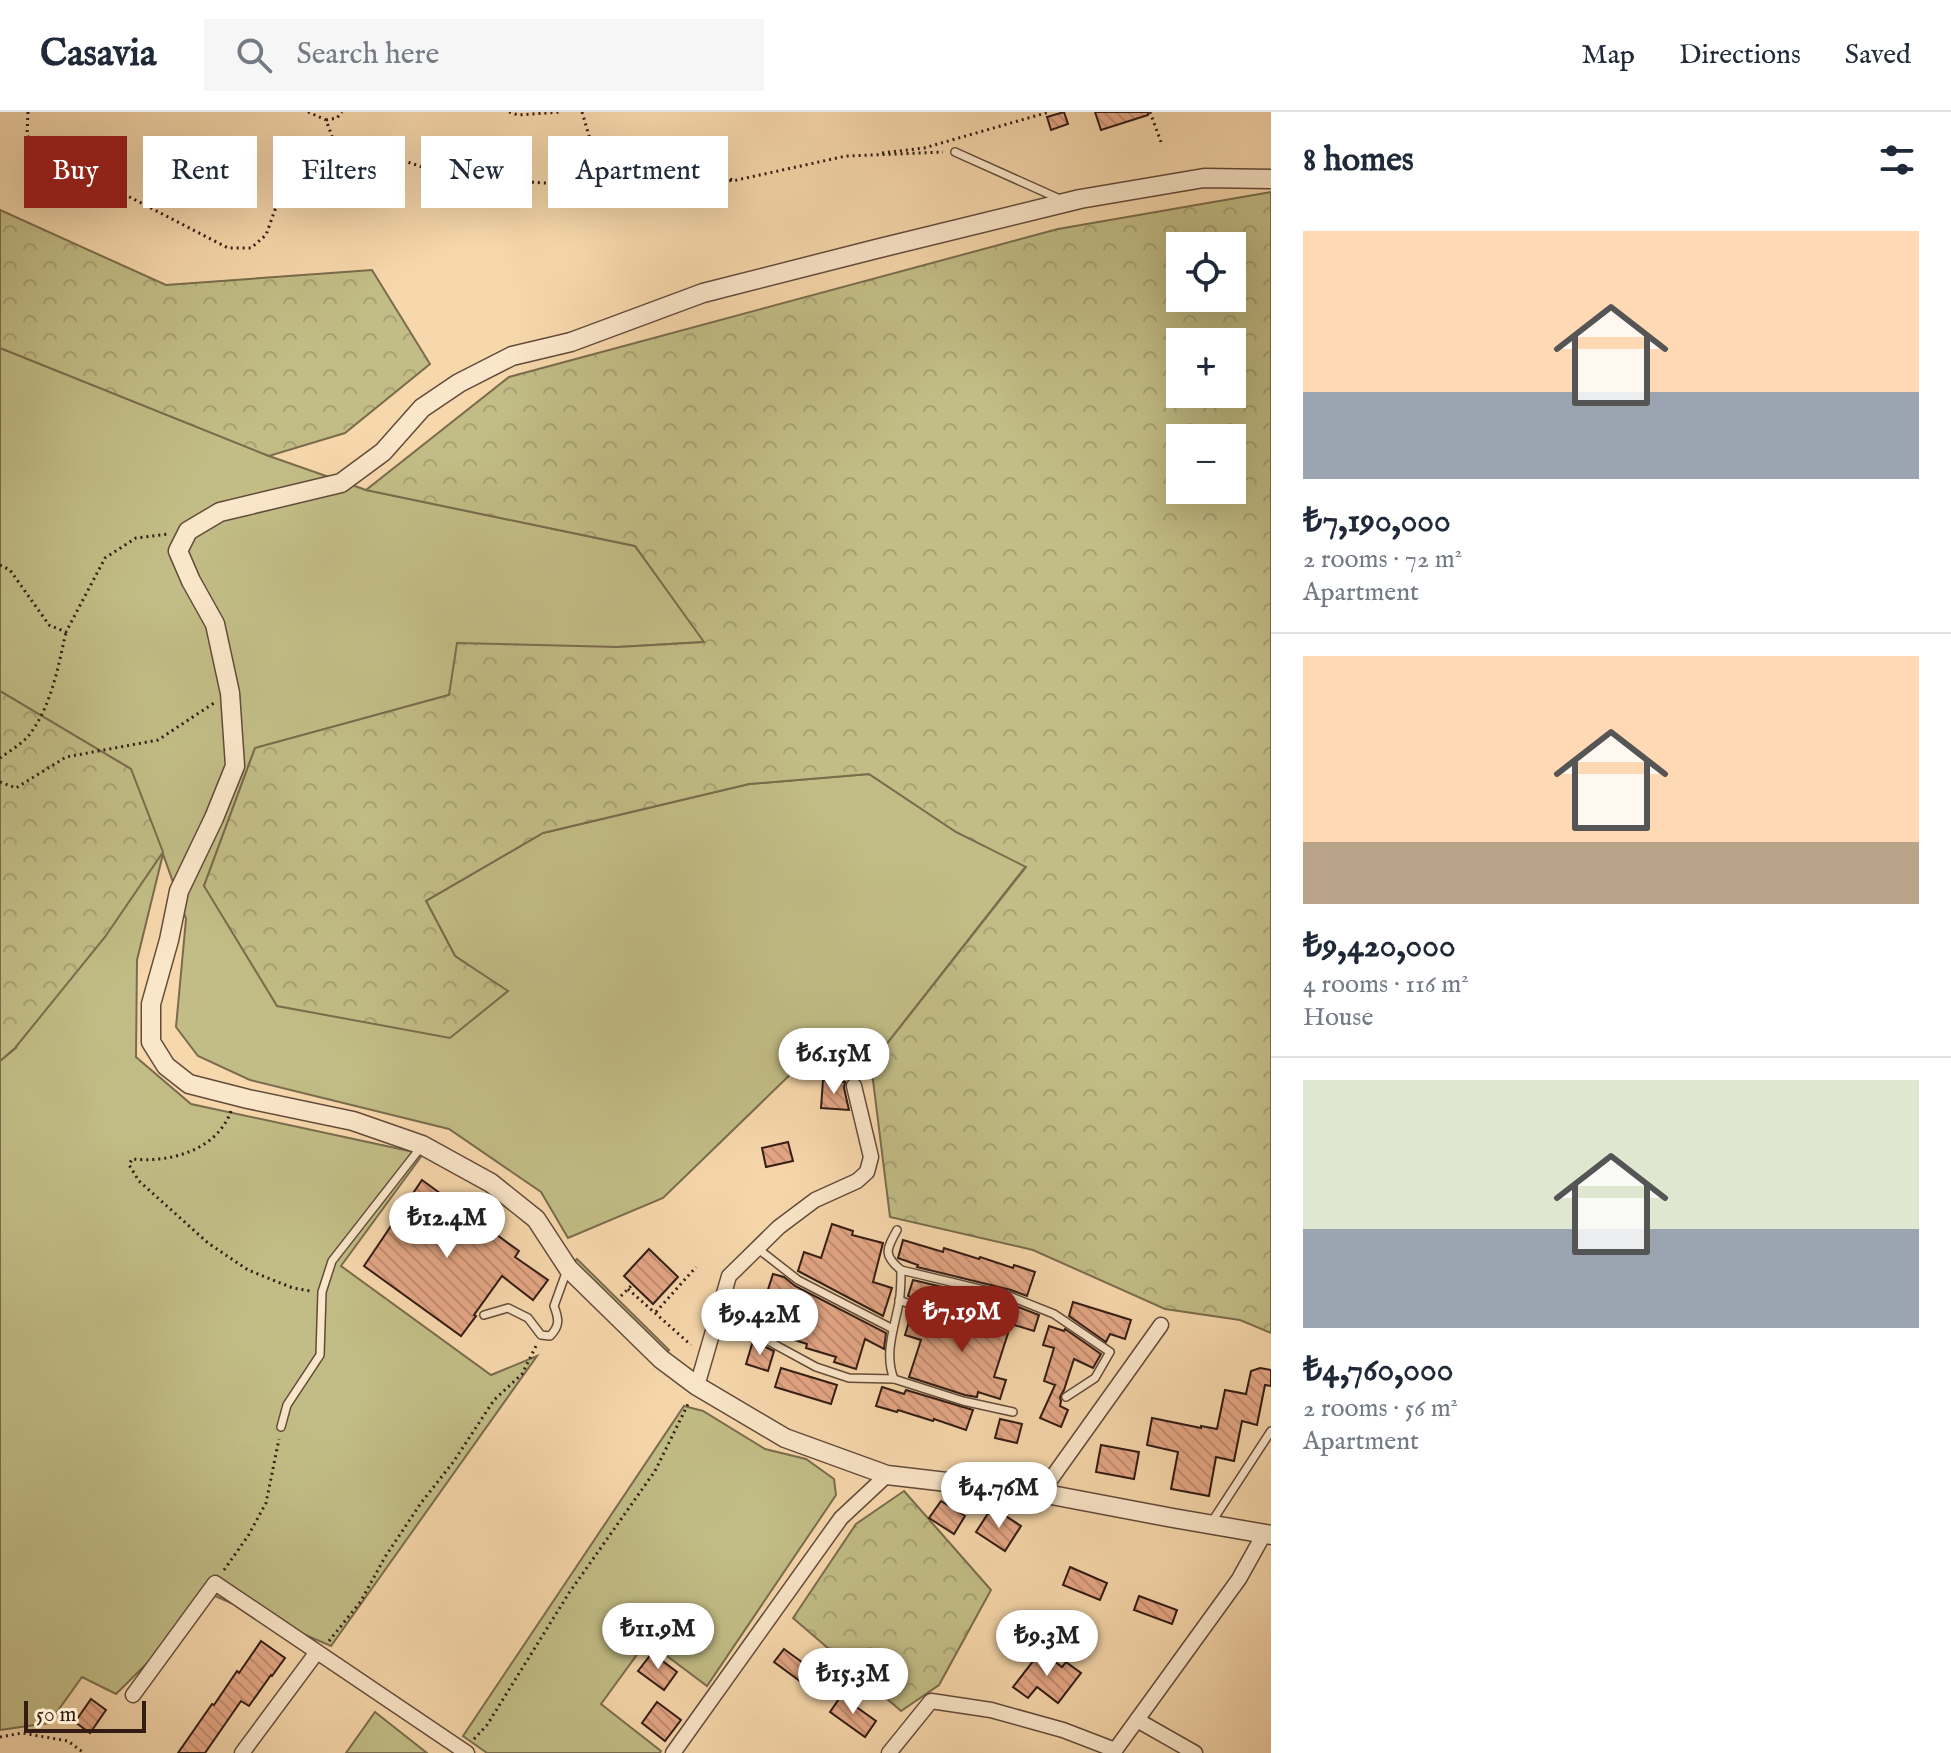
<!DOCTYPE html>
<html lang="en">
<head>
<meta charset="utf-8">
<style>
  :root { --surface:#fff; --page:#f6f6f7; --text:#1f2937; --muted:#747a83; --line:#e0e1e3; --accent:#8f2418 }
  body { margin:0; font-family:"IM FELL English",serif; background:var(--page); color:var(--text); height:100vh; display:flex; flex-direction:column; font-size:30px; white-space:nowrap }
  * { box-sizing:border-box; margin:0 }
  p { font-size:26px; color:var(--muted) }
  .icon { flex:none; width:44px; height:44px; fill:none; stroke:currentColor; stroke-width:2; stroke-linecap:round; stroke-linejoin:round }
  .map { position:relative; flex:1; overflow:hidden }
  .panel { display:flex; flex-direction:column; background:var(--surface); width:680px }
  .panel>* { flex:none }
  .top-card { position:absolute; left:24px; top:24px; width:760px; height:72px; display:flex; gap:16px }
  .fabs { position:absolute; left:1166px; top:120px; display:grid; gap:16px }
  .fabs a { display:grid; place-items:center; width:80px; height:80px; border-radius:0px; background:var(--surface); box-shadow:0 8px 32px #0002; font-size:40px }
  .scale { position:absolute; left:24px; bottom:20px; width:122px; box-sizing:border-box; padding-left:8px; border:4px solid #321c14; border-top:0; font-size:22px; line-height:28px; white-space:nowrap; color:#321c14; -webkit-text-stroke:6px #fae6c9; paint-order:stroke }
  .price { position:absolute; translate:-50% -68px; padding:0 18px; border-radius:28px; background:#fff; color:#222; font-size:26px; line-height:52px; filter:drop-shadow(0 2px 4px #0008) }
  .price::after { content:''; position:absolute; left:50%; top:48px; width:24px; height:18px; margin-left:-12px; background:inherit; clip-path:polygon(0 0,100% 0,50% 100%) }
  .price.selected { background:var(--accent); color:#fff }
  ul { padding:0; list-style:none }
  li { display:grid; align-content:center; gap:16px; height:424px; padding:0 32px }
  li+li { border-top:2px solid var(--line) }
  li span { display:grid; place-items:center; height:248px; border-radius:0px; color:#555 }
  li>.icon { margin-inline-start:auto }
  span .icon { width:144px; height:144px; fill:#fffc; stroke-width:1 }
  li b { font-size:34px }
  h2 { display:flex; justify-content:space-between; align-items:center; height:96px; padding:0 32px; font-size:34px }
  .tag { padding:0 28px; border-radius:0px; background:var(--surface); box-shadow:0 8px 32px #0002; font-size:28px; line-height:72px }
  .tag.selected { background:var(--accent); color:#fff }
  header { display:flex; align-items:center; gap:48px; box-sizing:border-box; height:112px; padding:0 40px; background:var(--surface); border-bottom:2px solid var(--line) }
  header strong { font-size:38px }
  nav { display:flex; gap:44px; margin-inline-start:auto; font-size:28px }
  .search { width:560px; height:72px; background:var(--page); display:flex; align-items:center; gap:20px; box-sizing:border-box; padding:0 28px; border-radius:0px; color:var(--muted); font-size:30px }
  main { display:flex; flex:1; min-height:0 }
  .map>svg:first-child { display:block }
</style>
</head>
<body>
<header>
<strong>Casavia</strong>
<div class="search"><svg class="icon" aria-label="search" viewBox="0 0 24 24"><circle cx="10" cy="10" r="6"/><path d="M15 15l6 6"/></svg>Search here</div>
<nav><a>Map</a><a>Directions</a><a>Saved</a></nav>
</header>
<main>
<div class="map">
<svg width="1271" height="1641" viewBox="0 0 1271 1641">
  <defs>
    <pattern id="forest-crowns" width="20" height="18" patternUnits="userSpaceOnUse" patternTransform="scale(2)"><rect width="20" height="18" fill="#c2bd86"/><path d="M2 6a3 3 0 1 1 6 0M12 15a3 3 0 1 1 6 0" fill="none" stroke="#a7a273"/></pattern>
    <pattern id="building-back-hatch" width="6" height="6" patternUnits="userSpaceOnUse" patternTransform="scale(2)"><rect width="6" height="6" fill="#e5a786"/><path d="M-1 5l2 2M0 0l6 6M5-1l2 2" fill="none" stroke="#c58f73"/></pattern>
  </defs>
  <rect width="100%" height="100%" fill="#f7d8ac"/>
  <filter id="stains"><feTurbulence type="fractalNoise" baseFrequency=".0025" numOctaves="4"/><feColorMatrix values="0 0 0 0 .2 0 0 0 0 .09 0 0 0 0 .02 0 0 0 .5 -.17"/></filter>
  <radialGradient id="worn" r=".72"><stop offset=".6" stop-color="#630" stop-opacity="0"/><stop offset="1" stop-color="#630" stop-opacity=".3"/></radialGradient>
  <!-- green -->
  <g fill="#c2bd86" stroke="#7a6c4d" stroke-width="2">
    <polygon points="0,236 269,344 366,378 635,434 705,530 618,535 449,583 255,636 204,774 507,879 455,844 426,789 543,721 749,672 869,662 956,720 1026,754 871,952 797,956 663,1086 568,1126 541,1080 449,1017 250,968 198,944 176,915 186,807 163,742 137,848 136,945 191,992 423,1042 341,1154 491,1263 537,1244 331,1534 215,1484 116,1582 82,1565 49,1611 0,1618 0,949 16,936 131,657 0,579"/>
    <polygon points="577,1147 669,1238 661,1247 568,1156"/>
    <polygon points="684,1294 703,1299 765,1337 806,1347 834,1367 836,1383 707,1574 647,1529 601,1592 661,1639 660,1641 487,1641 463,1624"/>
    <polygon points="375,1600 427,1641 346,1641"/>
  </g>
  <!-- forest -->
  <g fill="url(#forest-crowns)" stroke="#7a6c4d" stroke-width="2" fill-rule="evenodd">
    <path d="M 1271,80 L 1271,1221 L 1240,1208 L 1165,1197 L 1033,1138 L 890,1105 L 871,952 L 1026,755 L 956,720 L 869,662 L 749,672 L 543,721 L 426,789 L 455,844 L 508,879 L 450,926 L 277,894 L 204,774 L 255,636 L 449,583 L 457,531 L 618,535 L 704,530 L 635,434 L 366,378 L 509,265 L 1058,117 ZM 1232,134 L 1232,186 L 1180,186 L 1180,134 ZM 1232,230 L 1232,282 L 1180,282 L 1180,230 ZM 1232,326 L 1232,378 L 1180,378 L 1180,326 Z"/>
    <polygon points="0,98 166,173 372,158 430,252 345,321 269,344 0,236"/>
    <polygon points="0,579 131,657 163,740 105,825 15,936 0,949"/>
    <polygon points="904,1379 991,1478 939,1573 901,1599 793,1506 856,1412"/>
  </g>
  <!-- building -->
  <g fill="url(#building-back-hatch)" stroke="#321c14" stroke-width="2">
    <polygon points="1064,0 1068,12 1051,18 1047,5"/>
    <polygon points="1095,0 1148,0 1148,3 1101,18"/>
    <polygon points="823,968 845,970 844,976 849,998 821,996"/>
    <polygon points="788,1030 793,1049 766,1055 762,1036"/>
    <polygon points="422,1068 519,1139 515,1145 548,1168 533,1188 502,1164 474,1203 476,1204 461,1224 364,1154"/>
    <polygon points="832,1112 853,1119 852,1123 883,1131 873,1170 892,1176 883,1204 798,1159 804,1140 821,1146"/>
    <polygon points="903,1128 943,1140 944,1136 979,1147 980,1145 1013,1156 1014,1153 1035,1160 1027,1184 1011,1178 917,1155 918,1153 898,1146"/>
    <polygon points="649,1137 678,1165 653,1192 624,1164"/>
    <polygon points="773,1162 784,1165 795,1174 886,1221 884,1237 865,1227 856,1257 834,1250 836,1245 806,1236 807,1232 779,1223 778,1227 757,1217 759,1212 745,1208 751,1189 763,1193"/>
    <polygon points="913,1168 1001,1189 994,1211 963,1206 908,1184"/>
    <polygon points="1073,1190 1131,1208 1125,1227 1110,1222 1106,1230 1069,1204"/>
    <polygon points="1013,1193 1039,1203 1034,1219 1011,1212 994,1265 1006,1268 1000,1287 978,1280 977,1285 965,1283 909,1265 921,1228 905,1223 912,1200 960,1218 999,1224 1004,1220"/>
    <polygon points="1049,1214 1064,1219 1065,1217 1101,1242 1093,1256 1074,1247 1064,1278 1060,1285 1061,1289 1060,1294 1068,1298 1061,1315 1040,1306 1055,1273 1044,1269 1054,1236 1043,1233"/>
    <polygon points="753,1229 774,1239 768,1259 746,1252"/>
    <polygon points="781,1256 837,1273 831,1292 775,1275"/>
    <polygon points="1260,1256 1271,1258 1271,1274 1265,1273 1257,1313 1242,1309 1234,1349 1216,1345 1209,1384 1171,1377 1178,1340 1147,1333 1152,1306 1201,1316 1201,1314 1217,1317 1225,1278 1246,1282 1251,1259"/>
    <polygon points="882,1275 904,1282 906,1278 973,1298 966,1318 934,1307 933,1309 898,1298 897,1300 876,1294"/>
    <polygon points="1000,1307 1022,1312 1017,1331 995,1326"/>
    <polygon points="1101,1333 1139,1340 1134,1367 1096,1360"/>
    <polygon points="941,1389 965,1404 954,1422 929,1406"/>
    <polygon points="989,1400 1001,1408 1004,1403 1021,1414 1005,1439 976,1420"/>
    <polygon points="1070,1455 1107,1471 1100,1488 1063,1473"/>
    <polygon points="1139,1484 1177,1498 1172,1512 1134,1498"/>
    <polygon points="261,1529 285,1546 272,1564 271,1563 249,1594 241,1589 205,1641 178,1641 212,1592 214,1593 237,1559 239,1561"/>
    <polygon points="784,1537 814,1559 804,1572 774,1550"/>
    <polygon points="1041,1539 1062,1555 1066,1550 1081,1561 1058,1591 1037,1575 1028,1586 1013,1575"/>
    <polygon points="652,1541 677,1560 664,1578 638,1559"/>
    <polygon points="841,1584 876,1609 865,1625 830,1600"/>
    <polygon points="91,1587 106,1598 90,1621 75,1610"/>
    <polygon points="657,1590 681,1608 665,1629 642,1611"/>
  </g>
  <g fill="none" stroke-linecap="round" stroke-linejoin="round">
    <defs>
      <g id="service">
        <polyline points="955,40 1062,88"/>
        <path d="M 897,1118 C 886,1138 883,1143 901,1158"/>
        <polyline points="757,1136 798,1168 893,1217"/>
        <polyline points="899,1188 961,1212 998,1218 1009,1184"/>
        <path d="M 484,1203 L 508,1196 L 528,1206 L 541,1223 L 550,1224 C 560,1214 559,1207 554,1194 L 567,1158"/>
        <polyline points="716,1209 759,1224 816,1255 849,1266 894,1267 963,1289 1013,1300"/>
        <path d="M 894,1267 C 884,1242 894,1217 899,1191 C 901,1180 901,1169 901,1158 L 1009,1184 L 1054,1202 L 1110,1240 L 1095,1266 L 1066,1285"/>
        <polyline points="281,1315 287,1293 320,1243 322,1180 332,1149 421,1035"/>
        <polyline points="1211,1411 1271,1319"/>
      </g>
      <g id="minor">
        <polyline points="697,1274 729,1164 779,1115 815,1088 857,1069 867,1060 871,1045 854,974"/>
        <polyline points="1041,1381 1161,1213"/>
        <polyline points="133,1583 215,1471 467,1641"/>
        <polyline points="1137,1608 1195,1641"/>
        <polyline points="242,1641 317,1540"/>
        <polyline points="673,1641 841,1406 887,1363"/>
        <polyline points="889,1641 931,1589 991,1598 1063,1618 1115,1638"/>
        <polyline points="1113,1641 1239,1467 1264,1422"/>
      </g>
      <polyline id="tertiary" points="1271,67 1204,66 1080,87 876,137 703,181 571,230 512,244 459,271 422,296 383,340 341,371 220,400 188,419 178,439 191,469 215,512 230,581 235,654 214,706 179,779 169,828 151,892 151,930 166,954 189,972 248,987 353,1009 422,1033 491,1071 536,1107 568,1156 661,1247 697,1274 785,1326 887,1363 1041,1381 1173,1406 1271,1423"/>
    </defs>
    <!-- service casing -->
    <use href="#service" stroke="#634b3a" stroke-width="10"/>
    <!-- minor casing -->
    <use href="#minor" stroke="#634b3a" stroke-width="17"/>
    <!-- tertiary casing -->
    <use href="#tertiary" stroke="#634b3a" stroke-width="21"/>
    <!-- path -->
    <g stroke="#321c14" stroke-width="3" stroke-dasharray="2 4" stroke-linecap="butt">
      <polyline points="28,0 27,23 37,37 228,136 251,136 266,123 287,64 336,35 396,46 451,65 639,77 737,68 846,44 943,40"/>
      <polyline points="308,0 326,8 336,35"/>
      <polyline points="509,0 518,3 561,0"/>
      <polyline points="582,0 596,48 646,50 734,68"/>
      <polyline points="1150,0 1161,30"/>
      <polyline points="326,8 337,6 342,0"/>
      <polyline points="882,41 924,36 1049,0"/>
      <polyline points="0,453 10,458 49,513 66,520 105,446 136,426 169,422"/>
      <path d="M 0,646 C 10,639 23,631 30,622 C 52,592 58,555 66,520"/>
      <polyline points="0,670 16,676 66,645 158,628 214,591"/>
      <path d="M 231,999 C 217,1038 171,1051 132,1047 L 129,1053 L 139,1069 L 208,1131 L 248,1158 L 293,1176 L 310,1179"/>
      <polyline points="628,1177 691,1233"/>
      <polyline points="621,1184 633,1172"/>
      <polyline points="656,1200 696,1155"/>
      <polyline points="224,1458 248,1424 266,1391 279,1327"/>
      <polyline points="329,1529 361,1489 385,1445 421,1391 454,1349 494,1288 522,1262 537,1232"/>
      <polyline points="0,1625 22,1621 68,1629 84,1641"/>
      <polyline points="474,1627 487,1613 569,1481 655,1359 689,1290"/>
    </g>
    <!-- service -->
    <use href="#service" stroke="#fae6c9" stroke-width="7"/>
    <!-- minor -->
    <use href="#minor" stroke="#fae6c9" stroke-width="14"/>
    <!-- tertiary -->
    <use href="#tertiary" stroke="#fae6c9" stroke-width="18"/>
  </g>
  <rect width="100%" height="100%" filter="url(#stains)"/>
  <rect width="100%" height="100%" fill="url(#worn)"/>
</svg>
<div class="fabs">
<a><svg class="icon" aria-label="locate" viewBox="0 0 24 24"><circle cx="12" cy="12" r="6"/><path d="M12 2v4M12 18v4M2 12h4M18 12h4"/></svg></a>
<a>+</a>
<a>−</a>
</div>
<div class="scale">50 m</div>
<b class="price" style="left:834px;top:984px">₺6.15M</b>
<b class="price" style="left:447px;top:1148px">₺12.4M</b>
<b class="price selected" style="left:962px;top:1242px">₺7.19M</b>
<b class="price" style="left:760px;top:1245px">₺9.42M</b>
<b class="price" style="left:999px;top:1418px">₺4.76M</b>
<b class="price" style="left:658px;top:1559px">₺11.9M</b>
<b class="price" style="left:1047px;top:1566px">₺9.3M</b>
<b class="price" style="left:853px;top:1604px">₺15.3M</b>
<div class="top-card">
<a class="tag selected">Buy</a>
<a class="tag">Rent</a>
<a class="tag">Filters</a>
<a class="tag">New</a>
<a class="tag">Apartment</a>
</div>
</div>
<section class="panel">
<h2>8 homes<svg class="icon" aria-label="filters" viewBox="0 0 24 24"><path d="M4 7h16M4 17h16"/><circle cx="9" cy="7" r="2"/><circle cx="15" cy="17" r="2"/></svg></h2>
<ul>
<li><span style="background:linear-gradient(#ffd9b3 65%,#9aa5b1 0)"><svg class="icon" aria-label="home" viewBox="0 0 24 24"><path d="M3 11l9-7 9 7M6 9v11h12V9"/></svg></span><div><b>₺7,190,000</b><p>2 rooms · 72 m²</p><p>Apartment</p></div></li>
<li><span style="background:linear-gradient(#ffd9b3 75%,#b9a48a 0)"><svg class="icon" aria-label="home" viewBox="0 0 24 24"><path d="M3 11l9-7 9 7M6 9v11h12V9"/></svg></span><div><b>₺9,420,000</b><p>4 rooms · 116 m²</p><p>House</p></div></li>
<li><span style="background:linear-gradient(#dfe7d0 60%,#9aa5b1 0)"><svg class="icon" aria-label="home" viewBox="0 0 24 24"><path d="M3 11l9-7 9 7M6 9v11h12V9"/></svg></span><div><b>₺4,760,000</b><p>2 rooms · 56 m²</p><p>Apartment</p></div></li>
</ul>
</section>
</main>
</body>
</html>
